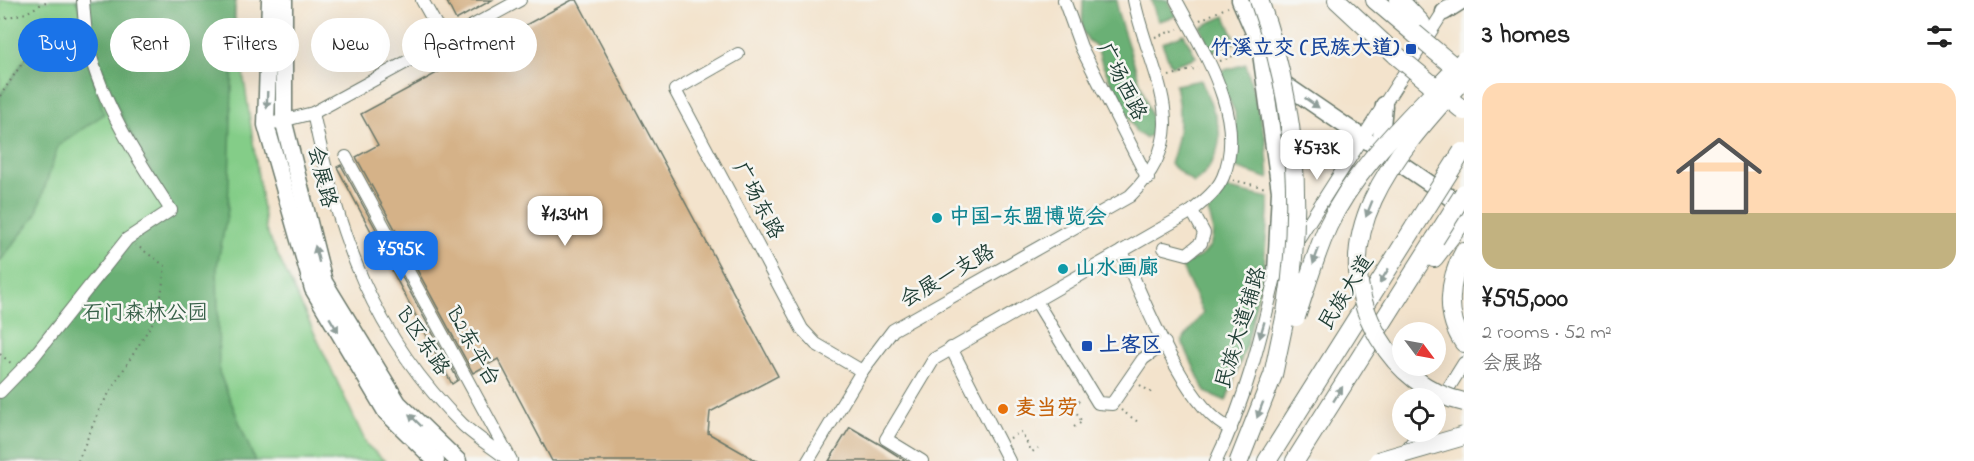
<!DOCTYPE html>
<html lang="en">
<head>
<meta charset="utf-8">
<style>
  :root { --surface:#fff; --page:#f2f2f2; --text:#222; --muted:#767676; --line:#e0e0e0; --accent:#1a73e8 }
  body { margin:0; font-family:"Indie Flower","LXGW WenKai TC",sans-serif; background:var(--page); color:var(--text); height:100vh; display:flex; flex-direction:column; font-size:22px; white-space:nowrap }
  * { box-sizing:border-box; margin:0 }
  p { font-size:20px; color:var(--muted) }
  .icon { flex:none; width:33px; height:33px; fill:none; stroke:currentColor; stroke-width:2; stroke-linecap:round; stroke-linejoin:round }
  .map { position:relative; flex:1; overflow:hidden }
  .drawer { display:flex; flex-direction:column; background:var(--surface); width:510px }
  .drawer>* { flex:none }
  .top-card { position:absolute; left:18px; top:18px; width:570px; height:54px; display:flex; gap:12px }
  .needle { width:39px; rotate:122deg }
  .fabs { position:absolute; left:1392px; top:322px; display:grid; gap:12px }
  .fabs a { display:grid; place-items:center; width:54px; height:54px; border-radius:50%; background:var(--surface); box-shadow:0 6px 24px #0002; font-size:30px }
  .price { position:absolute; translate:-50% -51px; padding:0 14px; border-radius:12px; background:#fff; color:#222; font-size:20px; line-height:39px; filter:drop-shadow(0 2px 3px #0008) }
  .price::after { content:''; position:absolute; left:50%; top:36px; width:18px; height:14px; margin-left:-9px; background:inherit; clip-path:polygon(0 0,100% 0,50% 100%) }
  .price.current { background:var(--accent); color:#fff }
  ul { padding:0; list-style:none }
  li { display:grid; align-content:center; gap:12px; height:318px; padding:0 18px }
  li+li { border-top:2px solid var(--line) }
  li span { display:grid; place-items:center; height:186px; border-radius:18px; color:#555 }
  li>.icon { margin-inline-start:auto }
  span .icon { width:108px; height:108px; fill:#fffc; stroke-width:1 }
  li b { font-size:26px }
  h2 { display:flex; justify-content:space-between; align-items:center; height:72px; padding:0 18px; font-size:26px }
  .chip { padding:0 21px; border-radius:27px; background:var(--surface); box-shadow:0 6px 24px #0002; font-size:21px; line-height:54px }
  .chip.current { background:var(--accent); color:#fff }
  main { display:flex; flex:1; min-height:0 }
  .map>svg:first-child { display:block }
</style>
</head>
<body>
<main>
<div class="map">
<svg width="1464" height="461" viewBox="0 0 1464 461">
  <rect width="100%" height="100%" fill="#f6f6f2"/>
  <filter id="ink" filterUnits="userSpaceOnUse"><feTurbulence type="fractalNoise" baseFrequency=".0167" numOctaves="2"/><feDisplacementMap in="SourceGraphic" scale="12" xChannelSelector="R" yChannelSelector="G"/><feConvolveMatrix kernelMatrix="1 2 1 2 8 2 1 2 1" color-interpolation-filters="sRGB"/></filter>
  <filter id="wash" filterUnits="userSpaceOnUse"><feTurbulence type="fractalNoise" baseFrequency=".008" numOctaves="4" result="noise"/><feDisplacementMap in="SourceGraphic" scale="24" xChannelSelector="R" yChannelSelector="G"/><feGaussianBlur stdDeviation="1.35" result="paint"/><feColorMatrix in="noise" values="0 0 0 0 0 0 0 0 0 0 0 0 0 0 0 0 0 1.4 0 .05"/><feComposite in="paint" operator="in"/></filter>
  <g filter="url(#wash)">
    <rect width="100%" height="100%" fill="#f3e3cc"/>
    <!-- green -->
    <polygon fill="#84cd88" stroke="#52855e" stroke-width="1.5" points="0,0 235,0 235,17 266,230 367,445 385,461 0,461"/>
    <!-- forest -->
    <g fill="#6bb074" stroke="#457654" stroke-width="1.5">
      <polygon points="76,0 235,0 228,210 217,266 219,372 255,461 0,461 0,392 127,239 171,210 118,109"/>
      <polygon points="1083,0 1117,0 1117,11 1153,122 1153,134 1145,138 1136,132 1102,64 1097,47 1088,40 1082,30"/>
      <polygon points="1151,0 1168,0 1177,16 1158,21"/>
      <polygon points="1225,16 1236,42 1211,52 1200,27"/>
      <polygon points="1184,34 1196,57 1171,66 1162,43"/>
      <polygon points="84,45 104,114 58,146 36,215 0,261 0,96 25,59"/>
      <polygon points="1246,64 1266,140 1269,179 1233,167 1236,140 1235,112 1215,73"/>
      <path d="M 1201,80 C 1207,96 1216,113 1219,130 C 1222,149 1209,173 1194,183 L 1170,164 C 1180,133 1182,117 1175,85 Z"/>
      <path d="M 1224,188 L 1269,198 L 1264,268 L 1247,344 L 1226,401 L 1205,392 L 1182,341 L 1203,313 L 1179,261 C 1210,262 1219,238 1208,212 Z"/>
    </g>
    <g id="blocks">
      <!-- building -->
      <g fill="#d5b288">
        <polygon points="446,0 492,0 456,20"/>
        <polygon points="572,0 577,0 778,376 710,412 708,433 757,461 552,461 498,359 473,373 356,157 378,145 361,114"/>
        <polygon points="341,165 458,380 452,384 337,167"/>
        <polygon points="850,427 881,445 906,461 829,461"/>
      </g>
    </g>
  </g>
  <g filter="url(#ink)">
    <use href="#blocks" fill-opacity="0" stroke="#697769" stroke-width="1.5"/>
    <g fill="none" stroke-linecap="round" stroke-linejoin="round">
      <defs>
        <g id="minor">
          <polyline points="422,0 445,41"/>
          <polyline points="1064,0 1081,47 1148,179"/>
          <polyline points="738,54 675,90 802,329 816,344 862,371"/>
          <path d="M 313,113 C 339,236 371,334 463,425 C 477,438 495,449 510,461"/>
          <polyline points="266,125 313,113 520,0"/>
          <polyline points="346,157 511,460"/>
          <polyline points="1295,244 1447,6"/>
          <polyline points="1164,248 1187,254 1201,243 1204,233 1192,211"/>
          <path d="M 1122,251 C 1143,298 1185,409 1231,429"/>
          <polyline points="1036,301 1098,403 1112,404 1143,359 1165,343"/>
          <polyline points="951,348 1009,461"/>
          <path d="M 0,392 L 31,360 L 127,239 L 171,210 C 138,160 102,104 88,46 C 85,31 84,15 83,0"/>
          <polyline points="1436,408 1464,363"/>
          <polyline points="1404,453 1420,432"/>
          <path d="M 808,461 L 862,371 L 893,330 L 1130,196 C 1197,130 1150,77 1134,0"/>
          <path d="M 922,461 L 886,439 L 934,359 L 1192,211 C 1204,201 1217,191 1223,177 C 1248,118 1203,51 1176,0"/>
          <path d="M 1216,461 C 1245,402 1261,337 1276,273 L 1281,266"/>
        </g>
        <g id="major">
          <polyline points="270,0 266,125 313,289 386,412 436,461"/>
          <polyline points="284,0 284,123 324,282 398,403 458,461"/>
          <polyline points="1240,0 1260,46 1280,191 1276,273"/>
          <polyline points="1444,12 1463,0"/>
          <polyline points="1274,77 1464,207"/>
          <polyline points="1384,105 1381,137 1390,153"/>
        </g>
        <g id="highway">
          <polyline points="1337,0 1396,55"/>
          <polyline points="1375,0 1414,33"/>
          <polyline points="1399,0 1421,23"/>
          <path d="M 1464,252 C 1448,281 1445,316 1464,343"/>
          <polyline points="1434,258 1464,219"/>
          <polyline points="1239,461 1273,375 1286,313"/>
          <polyline points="1267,461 1415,226"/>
          <polyline points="1295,461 1435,239"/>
        </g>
      </defs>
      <!-- minor casing -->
      <use href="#minor" stroke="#697769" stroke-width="14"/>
      <!-- major casing -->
      <use href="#major" stroke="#697769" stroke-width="19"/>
      <!-- highway casing -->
      <use href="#highway" stroke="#697769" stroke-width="20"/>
      <!-- path -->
      <g stroke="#697769" stroke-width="2" stroke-dasharray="1.5 4.5" stroke-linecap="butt">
        <polyline points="0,19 26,13 49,0"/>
        <polyline points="1200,20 1228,7"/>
        <polyline points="1155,37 1178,29"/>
        <polyline points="1220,61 1246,51"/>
        <polyline points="1169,76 1198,68"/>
        <polyline points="0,96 25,59 76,47"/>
        <polyline points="1233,180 1266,188"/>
        <polyline points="0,354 12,364"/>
        <polyline points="1140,385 1155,395"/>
        <polyline points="1121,410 1138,422"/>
        <polyline points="1074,427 1082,422 1072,405 1083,399"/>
        <polyline points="1010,438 1021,432 1032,452 1038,448"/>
        <polyline points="78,461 100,408 159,312 165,266 136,245"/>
      </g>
      <!-- minor -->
      <use href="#minor" stroke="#fff" stroke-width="12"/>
      <!-- major -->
      <use href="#major" stroke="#fff" stroke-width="16"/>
      <!-- highway -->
      <use href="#highway" stroke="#fff" stroke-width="18"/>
      <defs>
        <g id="highway-bridge">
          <path d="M 1259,0 C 1296,102 1304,207 1286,313"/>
          <polyline points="1414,33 1464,75"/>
          <polyline points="1396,55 1464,111"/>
          <path d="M 1464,78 C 1398,151 1319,235 1379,338 C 1398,370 1427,394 1464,402"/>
          <polyline points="1415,226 1462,152"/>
          <polyline points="1435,239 1464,193"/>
          <path d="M 1296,317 C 1306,287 1315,255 1328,226 C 1358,162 1417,112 1464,60"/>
          <polyline points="1378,461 1464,436"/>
        </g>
      </defs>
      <!-- highway-bridge casing -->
      <use href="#highway-bridge" stroke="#697769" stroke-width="20" stroke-linecap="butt"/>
      <!-- highway-bridge -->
      <use href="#highway-bridge" stroke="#fff" stroke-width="18"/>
    </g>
    <!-- one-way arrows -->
    <defs><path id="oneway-solid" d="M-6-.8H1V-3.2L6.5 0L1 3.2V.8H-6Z" transform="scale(1.5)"/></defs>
    <g fill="#8f9e9a">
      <use href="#oneway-solid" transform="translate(267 100) rotate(92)"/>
      <use href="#oneway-solid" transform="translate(1312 103) rotate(35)"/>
      <use href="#oneway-solid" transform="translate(1369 209) rotate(112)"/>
      <use href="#oneway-solid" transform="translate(317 254) rotate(-104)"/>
      <use href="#oneway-solid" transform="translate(1316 256) rotate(110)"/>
      <use href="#oneway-solid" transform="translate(1384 276) rotate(122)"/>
      <use href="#oneway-solid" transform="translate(334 325) rotate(59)"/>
      <use href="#oneway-solid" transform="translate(1262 330) rotate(106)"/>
      <use href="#oneway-solid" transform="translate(1338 394) rotate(-58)"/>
      <use href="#oneway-solid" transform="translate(1260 410) rotate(111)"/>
      <use href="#oneway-solid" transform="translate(415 420) rotate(-136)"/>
    </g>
  </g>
  <!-- markers -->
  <g fill="#1a4fb4" stroke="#f6f6f2" stroke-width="2">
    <rect x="1405" y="43" width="12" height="12" rx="3"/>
    <rect x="1081" y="340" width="12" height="12" rx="3"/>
  </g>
  <g fill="#0f9aa8" stroke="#f6f6f2" stroke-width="2">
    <circle cx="937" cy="218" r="6"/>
    <circle cx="1063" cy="269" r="6"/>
  </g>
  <circle fill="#e8710a" stroke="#f6f6f2" stroke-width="2" cx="1003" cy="409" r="6"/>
  <g text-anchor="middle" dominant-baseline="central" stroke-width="5" stroke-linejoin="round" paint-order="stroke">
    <!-- transit labels -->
    <g font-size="21" font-weight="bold" fill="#164399" stroke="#f6f6f2" text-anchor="end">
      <text x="1399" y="49">竹溪立交 (民族大道)</text>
      <text x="1099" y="346" text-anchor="start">上客区</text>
    </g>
    <!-- street labels -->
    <g font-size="21" fill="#1f3d34" stroke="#f6f6f2">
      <text transform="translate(1121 82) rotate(63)">广场西路</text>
      <text transform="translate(321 177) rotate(76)">会展路</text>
      <text transform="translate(757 201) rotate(62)">广场东路</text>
      <text transform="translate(948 277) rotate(-30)">会展一支路</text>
      <text transform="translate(1347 293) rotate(-58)">民族大道</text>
      <text transform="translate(1242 328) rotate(-73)">民族大道辅路</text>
      <text transform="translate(422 342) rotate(56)">B区东路</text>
      <text transform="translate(472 347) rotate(61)">B2东平台</text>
    </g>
    <!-- culture labels -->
    <g font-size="21" font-weight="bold" fill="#0d838f" stroke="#f6f6f2" text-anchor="start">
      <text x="949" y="218">中国—东盟博览会</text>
      <text x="1075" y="269">山水画廊</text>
    </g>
    <!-- park labels -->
    <g font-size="21" fill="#386149" stroke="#f6f6f2">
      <text x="145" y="314">石门森林公园</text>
    </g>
    <!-- food labels -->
    <g font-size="21" font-weight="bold" fill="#c56008" stroke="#f6f6f2" text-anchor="start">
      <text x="1015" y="409">麦当劳</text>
    </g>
  </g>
</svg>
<div class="fabs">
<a><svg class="needle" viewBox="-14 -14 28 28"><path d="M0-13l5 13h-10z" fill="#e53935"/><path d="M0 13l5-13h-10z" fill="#767676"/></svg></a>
<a><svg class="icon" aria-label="locate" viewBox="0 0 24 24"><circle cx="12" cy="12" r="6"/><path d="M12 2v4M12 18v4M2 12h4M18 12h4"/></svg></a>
</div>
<b class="price" style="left:1317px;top:181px">¥573K</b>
<b class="price" style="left:565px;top:247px">¥1.34M</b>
<b class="price current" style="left:401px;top:282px">¥595K</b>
<div class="top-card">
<a class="chip current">Buy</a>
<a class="chip">Rent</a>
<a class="chip">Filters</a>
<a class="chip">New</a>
<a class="chip">Apartment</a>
</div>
</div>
<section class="drawer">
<h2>3 homes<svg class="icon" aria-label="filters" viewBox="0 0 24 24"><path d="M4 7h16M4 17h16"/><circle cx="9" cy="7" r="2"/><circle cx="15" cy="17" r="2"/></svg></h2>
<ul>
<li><span style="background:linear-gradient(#ffd9b3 70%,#c2b280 0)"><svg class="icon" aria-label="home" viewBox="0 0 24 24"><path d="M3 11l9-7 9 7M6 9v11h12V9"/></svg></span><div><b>¥595,000</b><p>2 rooms · 52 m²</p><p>会展路</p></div></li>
</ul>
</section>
</main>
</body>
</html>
